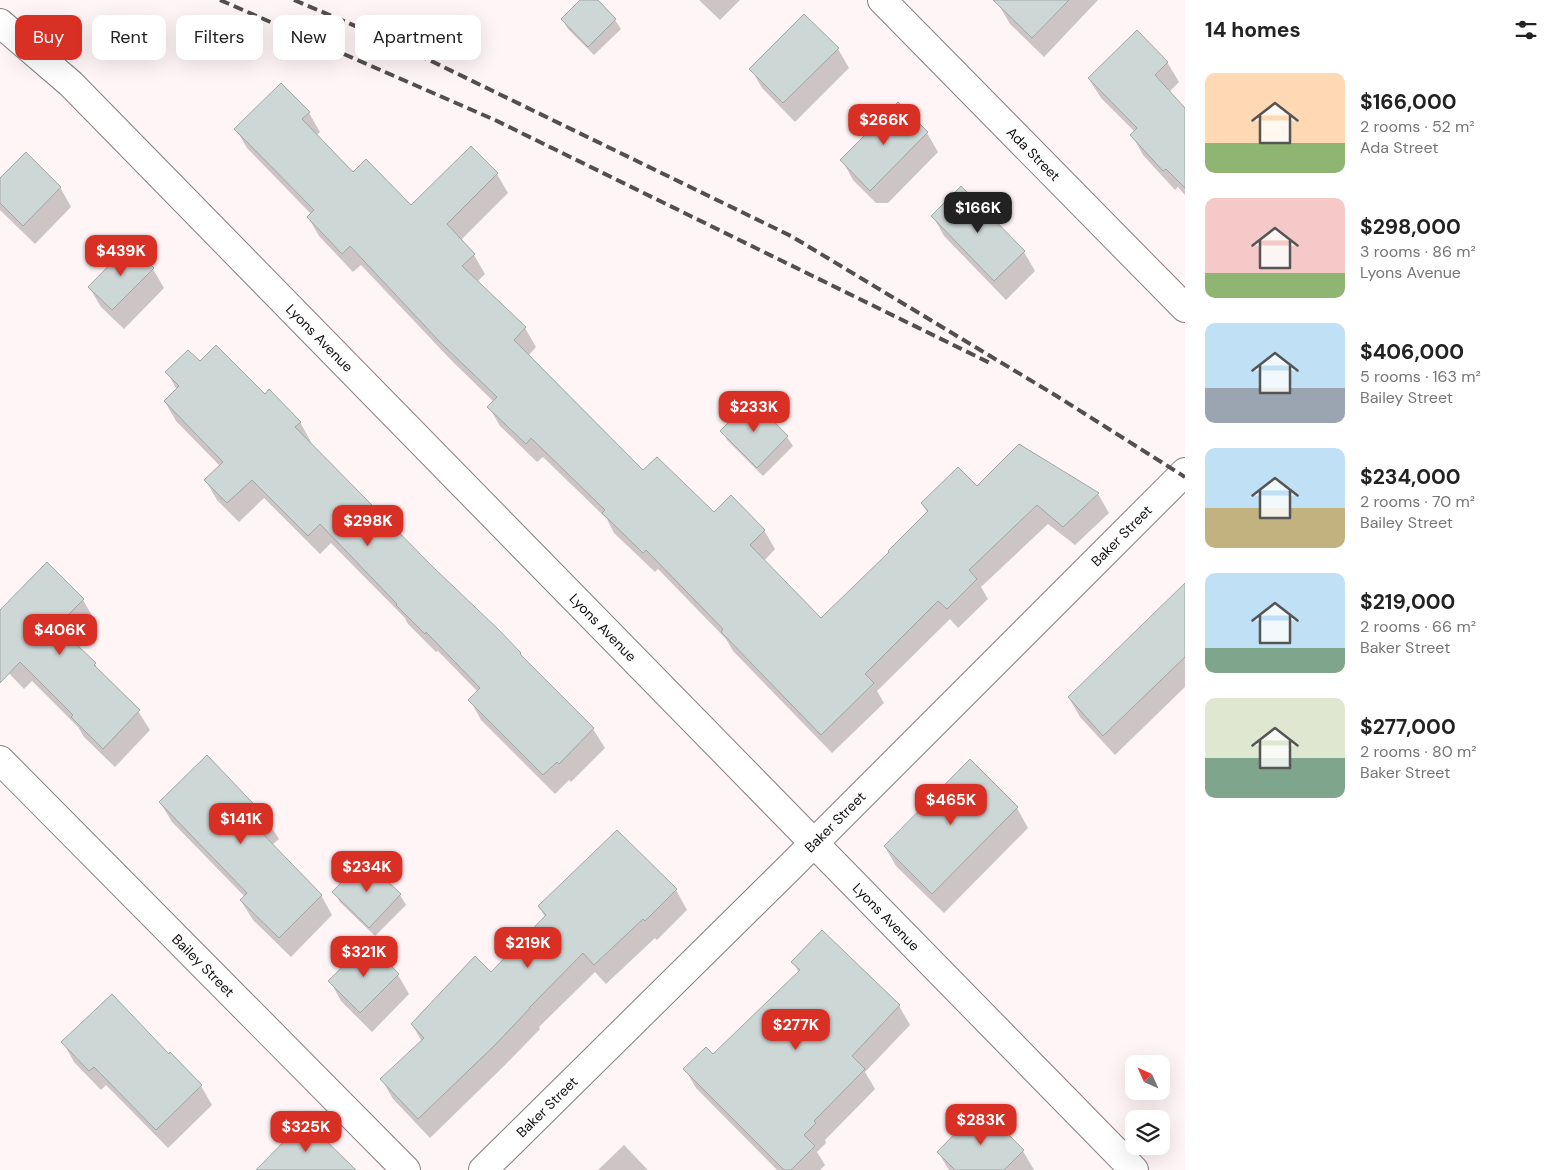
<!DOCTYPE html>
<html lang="en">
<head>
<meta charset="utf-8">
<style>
  :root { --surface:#fff; --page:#f6f6f6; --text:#222; --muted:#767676; --accent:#d93025 }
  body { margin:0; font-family:"DM Sans",sans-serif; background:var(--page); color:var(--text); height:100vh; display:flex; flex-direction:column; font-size:19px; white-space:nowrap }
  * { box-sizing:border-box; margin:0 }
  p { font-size:16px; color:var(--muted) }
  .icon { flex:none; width:28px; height:28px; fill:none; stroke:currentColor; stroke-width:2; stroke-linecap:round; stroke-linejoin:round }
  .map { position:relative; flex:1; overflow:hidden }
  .drawer { display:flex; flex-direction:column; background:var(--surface); width:375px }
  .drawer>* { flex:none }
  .top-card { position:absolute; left:15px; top:15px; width:475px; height:45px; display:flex; gap:10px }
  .needle { width:32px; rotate:315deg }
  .tools { position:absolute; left:1125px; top:1055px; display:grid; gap:10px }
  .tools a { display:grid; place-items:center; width:45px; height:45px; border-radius:10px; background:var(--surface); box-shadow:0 5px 20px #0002; font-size:25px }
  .price { position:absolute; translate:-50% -42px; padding:0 11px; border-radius:10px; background:var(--accent); color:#fff; font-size:16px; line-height:32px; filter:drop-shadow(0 1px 2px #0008) }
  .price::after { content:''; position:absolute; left:50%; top:30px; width:15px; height:11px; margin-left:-8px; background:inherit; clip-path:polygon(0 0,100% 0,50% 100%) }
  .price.on { background:#222; color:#fff }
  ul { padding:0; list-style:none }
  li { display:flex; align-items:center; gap:15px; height:125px; padding:0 20px }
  li span { display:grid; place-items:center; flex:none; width:140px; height:100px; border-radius:10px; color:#555 }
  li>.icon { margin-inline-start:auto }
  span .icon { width:60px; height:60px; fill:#fffc; stroke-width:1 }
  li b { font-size:21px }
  h2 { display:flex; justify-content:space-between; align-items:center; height:60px; padding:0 20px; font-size:21px }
  .tag { padding:0 18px; border-radius:10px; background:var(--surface); box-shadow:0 5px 20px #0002; font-size:18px; line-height:45px }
  .tag.on { background:var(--accent); color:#fff }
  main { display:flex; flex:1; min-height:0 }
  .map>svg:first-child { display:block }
</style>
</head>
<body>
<main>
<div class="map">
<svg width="1185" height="1170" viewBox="0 0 1185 1170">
  <rect width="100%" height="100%" fill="#fff5f7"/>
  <!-- shadow -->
  <g fill="#0003">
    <polygon points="582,0 596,0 615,20 621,29 594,55 568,29 563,20"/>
    <polygon points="699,0 740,0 720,20"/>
    <polygon points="1004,0 1098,0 1044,57 1010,24 999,5"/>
    <polygon points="838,49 849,68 795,122 762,88 751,69"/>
    <polygon points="1167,62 1179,82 1169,92 1185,109 1185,195 1178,187 1175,190 1143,155 1132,135 1135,132 1101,98 1089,79"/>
    <polygon points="281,85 309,113 320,132 316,136 353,174 411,207 497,174 508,193 460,241 474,255 485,274 477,282 525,328 536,347 528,356 643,472 714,514 764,530 775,549 764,561 821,620 928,513 922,504 977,488 1019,446 1098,494 1109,513 1075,545 1048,524 981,587 988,599 958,628 950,619 877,691 884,703 832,753 733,651 726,639 658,569 655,572 614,533 607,519 543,457 537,462 500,426 489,407 494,402 451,360 361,265 353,272 319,236 308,217 311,214 247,148 236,129"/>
    <polygon points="927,133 938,152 888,203 876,203 853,180 842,160"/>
    <polygon points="0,180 60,187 71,207 35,244 0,210"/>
    <polygon points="933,216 1024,252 1035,271 1006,300 944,236"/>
    <polygon points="153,269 164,288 124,329 101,307 89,287"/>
    <polygon points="200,363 265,395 300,422 311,442 309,443 433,568 520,654 523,659 593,729 605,748 571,782 569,780 555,794 481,720 470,700 478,692 438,651 436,652 408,624 405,618 331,543 320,554 264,498 239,522 217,500 206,481 220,466 176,421 165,402 177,390 167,372"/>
    <polygon points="722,431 787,437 793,446 763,476 727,440"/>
    <polygon points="1185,585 1185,687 1115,755 1080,717 1069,698"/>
    <polygon points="83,600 94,619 72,642 95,664 100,673 138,711 150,730 115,767 84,737 78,727 32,681 24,689 0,664 0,612"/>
    <polygon points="970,761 1017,808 1028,828 944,913 896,866 885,847"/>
    <polygon points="160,802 267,820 279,839 272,845 321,895 332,915 291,957 253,920 241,901 245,897 172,822"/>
    <polygon points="364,861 400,895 406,905 375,936 340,902 334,892"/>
    <polygon points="676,890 687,910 657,940 655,938 606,984 595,972 539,1027 540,1029 505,1065 430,1138 393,1099 382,1080 422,1042 412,1024 491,974 546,918 539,907"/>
    <polygon points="822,932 899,1006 910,1025 865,1072 875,1089 825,1140 826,1143 817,1152 825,1165 820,1170 777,1170 696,1088 685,1069 713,1056 799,973 793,962"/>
    <polygon points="398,975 409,994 372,1032 341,1001 330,981"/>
    <polygon points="63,1042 169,1055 201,1086 212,1105 168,1148 106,1085 101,1090 74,1062"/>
    <polygon points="624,1145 648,1170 598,1170"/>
    <polygon points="1023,1151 1034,1170 949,1170 938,1152"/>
  </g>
  <!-- building -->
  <g fill="#cdd7d5" stroke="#9fa8a6">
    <polygon points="580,0 598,0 616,19 588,47 561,19"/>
    <polygon points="993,0 1069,0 1032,38"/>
    <polygon points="804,14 839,48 783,103 749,69"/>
    <polygon points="1137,30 1168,62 1155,75 1185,108 1185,188 1166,169 1163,171 1130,135 1137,128 1088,78"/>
    <polygon points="281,83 310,112 302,119 353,172 366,159 411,205 471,146 498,173 447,224 475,254 462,266 526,327 514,340 643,470 657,457 714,512 731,495 765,530 750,545 821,618 889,552 888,551 928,511 921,503 958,467 977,486 1019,444 1099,493 1063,527 1037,505 969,570 977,579 947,609 938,601 865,674 874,683 821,735 721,632 723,629 646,550 643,553 602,513 605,510 531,438 526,444 487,407 497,397 439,341 350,246 342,254 307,217 314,210 234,129"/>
    <polygon points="898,102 928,132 870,191 840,160"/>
    <polygon points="26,152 61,187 23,226 0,203 0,178"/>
    <polygon points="961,186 1025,251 994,281 931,216"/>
    <polygon points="130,244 154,268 112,310 88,287"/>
    <polygon points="216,345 265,394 269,389 301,422 295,427 433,567 499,630 521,653 520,654 594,728 559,764 557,762 543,775 468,700 480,688 426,632 425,634 396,605 397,604 320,524 308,536 252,480 227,503 204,480 223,462 164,401 179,386 165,372 188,350 200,361"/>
    <polygon points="752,399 788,436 757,468 720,431"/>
    <polygon points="47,562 84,599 57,626 96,663 94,665 140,710 103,749 71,717 73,715 20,662 0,683 0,610"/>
    <polygon points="1185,583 1185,657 1103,736 1068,697"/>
    <polygon points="207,755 268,819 258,829 322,895 279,938 240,900 247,893 159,802"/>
    <polygon points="970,759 1018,807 932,894 884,846"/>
    <polygon points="617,830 677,889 645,921 643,919 594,965 583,953 529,1008 530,1008 495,1045 418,1119 380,1079 424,1038 411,1024 475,956 491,972 546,915 538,906"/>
    <polygon points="364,859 401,894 369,928 332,892"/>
    <polygon points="822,930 900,1005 852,1056 865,1069 814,1121 816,1123 804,1135 815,1146 791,1170 784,1170 683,1069 706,1047 713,1054 800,970 791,962"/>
    <polygon points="368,942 399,974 360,1013 328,981"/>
    <polygon points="112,994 169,1054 170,1052 202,1085 156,1130 94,1067 89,1071 61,1042"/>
    <polygon points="981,1107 1024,1150 1004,1170 955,1170 937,1152"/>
    <polygon points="305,1120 356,1170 256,1170"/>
  </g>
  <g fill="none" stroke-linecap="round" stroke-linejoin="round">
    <defs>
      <g id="minor">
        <path id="s1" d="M 882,0 L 1185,308"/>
        <path id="s2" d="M 0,23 L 71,84 L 1134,1170"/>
        <path id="s3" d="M 0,760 L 406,1170"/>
        <path id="s4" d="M 483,1170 L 790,867 L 1185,472"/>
      </g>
    </defs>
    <!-- minor casing -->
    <use href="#minor" stroke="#877f80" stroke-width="30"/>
    <!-- minor -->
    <use href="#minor" stroke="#fff" stroke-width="28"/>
    <!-- rail -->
    <g stroke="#544f4f" stroke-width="4" stroke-dasharray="10 5" stroke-linecap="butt">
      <polyline points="220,0 495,120 990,363"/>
      <polyline points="294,0 386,39 791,236 1055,395 1185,477"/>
    </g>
  </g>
  <g text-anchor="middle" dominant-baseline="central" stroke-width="4.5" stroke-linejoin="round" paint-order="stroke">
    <!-- street labels -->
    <g font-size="14" fill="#0f0c0c" stroke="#fff">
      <text stroke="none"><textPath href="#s1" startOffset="216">Ada Street</textPath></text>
      <text stroke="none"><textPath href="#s2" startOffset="449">Lyons Avenue</textPath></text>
      <text stroke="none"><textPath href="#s4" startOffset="900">Baker Street</textPath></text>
      <text stroke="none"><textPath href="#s2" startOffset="854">Lyons Avenue</textPath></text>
      <text stroke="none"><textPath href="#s4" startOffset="495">Baker Street</textPath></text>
      <text stroke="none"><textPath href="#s2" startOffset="1259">Lyons Avenue</textPath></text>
      <text stroke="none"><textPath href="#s3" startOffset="289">Bailey Street</textPath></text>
      <text stroke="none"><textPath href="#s4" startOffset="90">Baker Street</textPath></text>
    </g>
  </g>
</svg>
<div class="tools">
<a><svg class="needle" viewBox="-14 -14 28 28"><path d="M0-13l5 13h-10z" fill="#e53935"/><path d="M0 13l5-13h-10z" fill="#767676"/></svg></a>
<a><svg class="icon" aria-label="layers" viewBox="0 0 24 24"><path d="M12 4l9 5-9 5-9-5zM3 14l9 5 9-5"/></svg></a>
</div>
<b class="price" style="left:884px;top:146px">$266K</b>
<b class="price on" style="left:978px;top:234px">$166K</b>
<b class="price" style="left:121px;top:277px">$439K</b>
<b class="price" style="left:754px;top:433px">$233K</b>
<b class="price" style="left:368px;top:547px">$298K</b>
<b class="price" style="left:60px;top:656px">$406K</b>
<b class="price" style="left:951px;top:826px">$465K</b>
<b class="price" style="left:241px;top:845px">$141K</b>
<b class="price" style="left:367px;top:893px">$234K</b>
<b class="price" style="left:528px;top:969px">$219K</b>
<b class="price" style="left:364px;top:978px">$321K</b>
<b class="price" style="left:796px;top:1051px">$277K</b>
<b class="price" style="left:981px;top:1146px">$283K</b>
<b class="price" style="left:306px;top:1153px">$325K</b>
<div class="top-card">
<a class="tag on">Buy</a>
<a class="tag">Rent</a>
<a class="tag">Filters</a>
<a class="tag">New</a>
<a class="tag">Apartment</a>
</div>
</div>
<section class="drawer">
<h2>14 homes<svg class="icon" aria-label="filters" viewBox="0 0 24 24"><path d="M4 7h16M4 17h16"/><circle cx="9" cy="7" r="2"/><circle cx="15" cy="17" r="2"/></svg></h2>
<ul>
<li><span style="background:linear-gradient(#ffd9b3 70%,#8fb573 0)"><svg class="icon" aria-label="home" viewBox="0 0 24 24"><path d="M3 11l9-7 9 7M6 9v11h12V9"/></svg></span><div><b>$166,000</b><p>2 rooms · 52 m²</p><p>Ada Street</p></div></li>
<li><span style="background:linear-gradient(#f6c9c9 75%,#8fb573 0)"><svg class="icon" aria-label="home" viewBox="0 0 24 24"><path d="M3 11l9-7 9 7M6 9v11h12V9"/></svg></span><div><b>$298,000</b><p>3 rooms · 86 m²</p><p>Lyons Avenue</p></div></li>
<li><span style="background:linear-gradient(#bfe0f5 65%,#9aa5b1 0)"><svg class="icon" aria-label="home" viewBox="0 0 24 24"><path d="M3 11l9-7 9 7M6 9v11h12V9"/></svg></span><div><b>$406,000</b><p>5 rooms · 163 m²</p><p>Bailey Street</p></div></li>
<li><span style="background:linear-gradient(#bfe0f5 60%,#c2b280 0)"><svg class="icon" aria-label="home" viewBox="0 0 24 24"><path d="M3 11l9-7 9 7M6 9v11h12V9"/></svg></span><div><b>$234,000</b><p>2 rooms · 70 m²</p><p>Bailey Street</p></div></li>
<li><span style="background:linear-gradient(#bfe0f5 75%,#7fa58c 0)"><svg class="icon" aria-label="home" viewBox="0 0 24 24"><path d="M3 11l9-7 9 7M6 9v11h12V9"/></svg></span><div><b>$219,000</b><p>2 rooms · 66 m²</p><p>Baker Street</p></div></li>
<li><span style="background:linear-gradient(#dfe7d0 60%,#7fa58c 0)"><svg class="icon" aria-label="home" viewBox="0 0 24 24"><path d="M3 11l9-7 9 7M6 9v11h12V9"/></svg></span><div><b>$277,000</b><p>2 rooms · 80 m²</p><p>Baker Street</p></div></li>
</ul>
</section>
</main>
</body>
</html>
